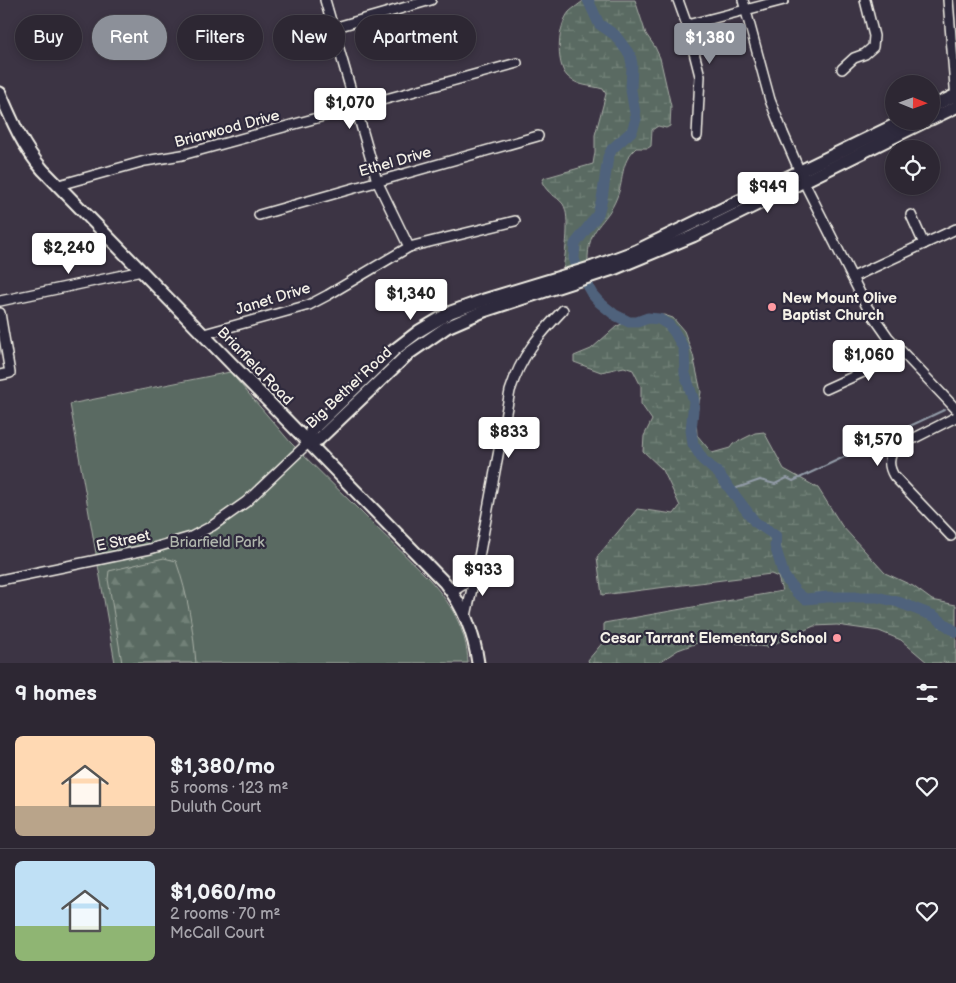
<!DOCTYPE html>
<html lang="en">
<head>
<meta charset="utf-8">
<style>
  :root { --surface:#2d2733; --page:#39333f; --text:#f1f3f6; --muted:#a7a5ac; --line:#48444e; --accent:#8c9099 }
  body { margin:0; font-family:"Balsamiq Sans",sans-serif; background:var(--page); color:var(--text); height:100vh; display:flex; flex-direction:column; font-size:19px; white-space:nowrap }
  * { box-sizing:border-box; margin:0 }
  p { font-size:16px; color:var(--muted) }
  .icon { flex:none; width:28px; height:28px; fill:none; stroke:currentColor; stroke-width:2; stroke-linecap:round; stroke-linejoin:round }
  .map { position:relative; height:663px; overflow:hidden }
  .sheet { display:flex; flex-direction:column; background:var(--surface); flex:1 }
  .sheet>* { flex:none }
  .hud { position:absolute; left:15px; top:15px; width:500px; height:45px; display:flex; gap:10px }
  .needle { width:32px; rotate:91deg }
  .fabs { position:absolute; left:885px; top:75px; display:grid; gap:10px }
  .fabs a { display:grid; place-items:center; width:55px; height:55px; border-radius:50%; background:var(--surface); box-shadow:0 2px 8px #0003,0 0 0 1px var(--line); font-size:25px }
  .price { position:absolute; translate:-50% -42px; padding:0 11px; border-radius:5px; background:#fff; color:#222; font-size:16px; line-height:32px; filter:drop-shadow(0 1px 2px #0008) }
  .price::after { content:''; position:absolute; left:50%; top:30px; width:15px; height:11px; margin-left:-8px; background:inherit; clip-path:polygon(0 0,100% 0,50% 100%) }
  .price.current { background:var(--accent); color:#fff }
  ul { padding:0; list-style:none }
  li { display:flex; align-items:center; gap:15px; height:125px; padding:0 15px }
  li+li { border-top:1px solid var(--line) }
  li span { display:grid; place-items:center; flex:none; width:140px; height:100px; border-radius:8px; color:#555 }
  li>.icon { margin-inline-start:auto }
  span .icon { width:60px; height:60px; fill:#fffc; stroke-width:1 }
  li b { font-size:21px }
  h2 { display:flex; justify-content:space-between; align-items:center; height:60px; padding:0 15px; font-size:21px }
  .chip { padding:0 18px; border-radius:22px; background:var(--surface); box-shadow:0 2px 8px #0003,0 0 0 1px var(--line); font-size:18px; line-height:45px }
  .chip.current { background:var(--accent); color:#fff }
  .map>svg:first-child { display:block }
</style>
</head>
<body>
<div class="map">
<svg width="956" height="663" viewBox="0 0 956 663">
  <defs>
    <pattern id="forest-firs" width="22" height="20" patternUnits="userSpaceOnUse" patternTransform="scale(1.25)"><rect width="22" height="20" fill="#5a6b62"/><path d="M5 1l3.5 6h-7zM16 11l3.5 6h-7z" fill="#728178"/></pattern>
    <pattern id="wetland-marsh" width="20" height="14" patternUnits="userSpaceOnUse" patternTransform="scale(1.25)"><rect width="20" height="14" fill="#5a6b62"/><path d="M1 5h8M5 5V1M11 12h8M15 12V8" fill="none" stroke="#728178"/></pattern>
  </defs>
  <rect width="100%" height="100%" fill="#3c3444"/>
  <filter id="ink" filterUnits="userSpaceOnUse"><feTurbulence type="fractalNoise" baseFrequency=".02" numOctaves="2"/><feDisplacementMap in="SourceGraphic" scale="10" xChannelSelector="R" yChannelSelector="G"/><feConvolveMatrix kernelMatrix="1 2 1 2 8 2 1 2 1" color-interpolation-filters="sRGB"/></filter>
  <g filter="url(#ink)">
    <!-- green -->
    <path fill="#5a6b62" stroke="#a7aea5" d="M 230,372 L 291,443 L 428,578 C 450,602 467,629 468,663 L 115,663 L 70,404 Z"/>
    <!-- forest -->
    <path fill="url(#forest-firs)" stroke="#a7aea5" d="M 164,558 L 176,561 C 188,595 193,628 196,663 L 122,663 L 108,579 L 109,571 Z"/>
    <!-- wetland -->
    <g fill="url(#wetland-marsh)" stroke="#a7aea5">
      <path d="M 584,0 L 635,0 L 646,34 L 655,47 L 660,58 L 671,106 L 670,126 L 666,128 L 658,126 L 652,130 L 651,146 L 648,148 L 636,148 C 619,164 625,178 617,197 C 606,226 587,225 588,263 L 563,270 C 565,255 571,216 563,204 C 556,195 548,195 542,182 L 544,178 L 593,164 L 595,152 L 595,135 L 606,94 L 603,89 C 590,85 578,87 567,76 C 555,63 558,25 569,12 C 573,8 580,4 584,0 Z"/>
      <polygon points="664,315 673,318 684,331 693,355 701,392 696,419 697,435 712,453 730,448 733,444 755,433 764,432 784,469 818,488 842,526 885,573 913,586 932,600 956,605 956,663 928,663 901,640 879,631 837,625 814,626 767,647 708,639 678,650 658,663 589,663 588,660 604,641 604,623 782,591 778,577 771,574 602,595 597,557 637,509 674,514 680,506 663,470 643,451 644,436 652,420 641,404 641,386 633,370 624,367 601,372 574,362 574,356 591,349 617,326 640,317"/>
    </g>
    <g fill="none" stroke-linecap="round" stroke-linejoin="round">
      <!-- stream -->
      <polyline stroke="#929ba7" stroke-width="2" points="731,490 760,480 775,484 787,478 793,481 944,410"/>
      <!-- river -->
      <polyline stroke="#50627b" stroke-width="11" points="588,0 599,24 615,35 630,55 632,64 631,90 636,119 632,131 612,149 608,157 602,199 598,214 575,244 574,258 576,266 592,294 599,302 615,315 629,322 637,322 648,318 659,319 669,325 675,333 684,349 685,374 694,401 691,430 693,444 703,460 718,473 755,522 776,536 775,546 784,576 796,592 805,599 828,597 877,597 898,602 934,616 956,632"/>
      <defs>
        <g id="minor">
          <polyline points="325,0 377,181 409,247"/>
          <polyline points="678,0 687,25 700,76 697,136"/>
          <polyline points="743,0 770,100 783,133 807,188 867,307 888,337 956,409"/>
          <polyline points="948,0 956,99"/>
          <polyline points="687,25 784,0"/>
          <polyline points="333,28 431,0"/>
          <polyline points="842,69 854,58 865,54 873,47 874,36 865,0"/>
          <polyline points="59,185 145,161 182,155 517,63"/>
          <polyline points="259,215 538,136"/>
          <polyline points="911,215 924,244"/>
          <polyline points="853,277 956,229"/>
          <polyline points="0,301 142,271"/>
          <polyline points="0,313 10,373 0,375"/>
          <polyline points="204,334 309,305 328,295 409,247 515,221"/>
          <polyline points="826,389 903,354"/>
          <path d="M 951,536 L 894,476 C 888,466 888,458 895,448 L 956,417"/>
          <polyline points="0,580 150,549 191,537 212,526 246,502 308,443"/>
          <path d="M 452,592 L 469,581 L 476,573 L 510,391 C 521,356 538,336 563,310"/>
          <polyline points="466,616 475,575"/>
        </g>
        <g id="major">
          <path d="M 0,93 C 12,121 23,147 43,170 L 445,583 C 464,607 474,633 478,663"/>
          <polyline points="931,107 956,95"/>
          <polyline points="931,119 956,107"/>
          <polyline points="308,443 319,439 408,354 447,327 484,311 616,268 693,236 926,121"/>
          <polyline points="308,443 311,431 393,351 419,331 451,312 484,300 593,267 636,251 903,121"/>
        </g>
      </defs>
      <!-- minor casing -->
      <use href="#minor" stroke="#f4f1e8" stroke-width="12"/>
      <!-- major casing -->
      <use href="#major" stroke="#f4f1e8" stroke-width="15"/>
      <!-- minor -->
      <use href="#minor" stroke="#2f2a3d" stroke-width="9"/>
      <!-- major -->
      <use href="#major" stroke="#2f2a3d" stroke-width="11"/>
    </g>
  </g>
  <!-- markers -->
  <g fill="#ff9aa2" stroke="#2f2a3d" stroke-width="2">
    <circle cx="772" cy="307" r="5"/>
    <circle cx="837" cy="638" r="5"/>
  </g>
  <g text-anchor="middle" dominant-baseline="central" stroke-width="4.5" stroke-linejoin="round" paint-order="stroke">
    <!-- street labels -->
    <g font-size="15" fill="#f4f1e8" stroke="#2f2a3d">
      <text transform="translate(227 129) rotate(-15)">Briarwood Drive</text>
      <text transform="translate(395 162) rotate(-16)">Ethel Drive</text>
      <text transform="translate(273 299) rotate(-17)">Janet Drive</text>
      <text transform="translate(255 366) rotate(46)">Briarfield Road</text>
      <text transform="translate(349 388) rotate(-43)">Big Bethel Road</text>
      <text transform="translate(123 541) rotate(-12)">E Street</text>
    </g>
    <!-- poi labels -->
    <g font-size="15" font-weight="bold" fill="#f4f1e8" stroke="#2f2a3d" text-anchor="start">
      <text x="782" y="298">New Mount Olive<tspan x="782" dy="17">Baptist Church</tspan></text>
      <text x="827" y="638" text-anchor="end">Cesar Tarrant Elementary School</text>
    </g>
    <!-- park labels -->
    <g font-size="15" fill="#afb5ac" stroke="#2f2a3d">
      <text x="217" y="542">Briarfield Park</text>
    </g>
  </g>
</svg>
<div class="fabs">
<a><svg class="needle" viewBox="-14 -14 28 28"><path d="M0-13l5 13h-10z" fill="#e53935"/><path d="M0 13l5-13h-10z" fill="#a7a5ac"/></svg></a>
<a><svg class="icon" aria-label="locate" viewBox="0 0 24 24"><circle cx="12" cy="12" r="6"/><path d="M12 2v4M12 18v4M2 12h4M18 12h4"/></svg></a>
</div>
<b class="price current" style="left:710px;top:65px">$1,380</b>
<b class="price" style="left:350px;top:130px">$1,070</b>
<b class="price" style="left:768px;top:214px">$949</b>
<b class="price" style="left:69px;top:275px">$2,240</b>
<b class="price" style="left:411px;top:321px">$1,340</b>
<b class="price" style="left:869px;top:382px">$1,060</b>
<b class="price" style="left:509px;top:459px">$833</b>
<b class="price" style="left:878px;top:467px">$1,570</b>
<b class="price" style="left:483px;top:597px">$933</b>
<div class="hud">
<a class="chip">Buy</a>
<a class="chip current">Rent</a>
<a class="chip">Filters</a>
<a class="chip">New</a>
<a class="chip">Apartment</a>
</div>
</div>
<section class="sheet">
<h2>9 homes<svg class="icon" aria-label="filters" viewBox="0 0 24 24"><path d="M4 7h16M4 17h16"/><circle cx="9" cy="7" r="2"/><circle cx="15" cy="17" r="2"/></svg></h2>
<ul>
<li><span style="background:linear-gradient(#ffd9b3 70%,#b9a48a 0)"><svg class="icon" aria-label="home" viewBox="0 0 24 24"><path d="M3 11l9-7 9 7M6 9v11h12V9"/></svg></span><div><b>$1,380/mo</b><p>5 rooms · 123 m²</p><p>Duluth Court</p></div><svg class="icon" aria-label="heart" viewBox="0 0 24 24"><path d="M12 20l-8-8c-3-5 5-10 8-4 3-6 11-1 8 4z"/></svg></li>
<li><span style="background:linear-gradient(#bfe0f5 65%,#8fb573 0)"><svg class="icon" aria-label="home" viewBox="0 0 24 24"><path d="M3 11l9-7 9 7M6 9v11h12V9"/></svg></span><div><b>$1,060/mo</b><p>2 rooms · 70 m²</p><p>McCall Court</p></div><svg class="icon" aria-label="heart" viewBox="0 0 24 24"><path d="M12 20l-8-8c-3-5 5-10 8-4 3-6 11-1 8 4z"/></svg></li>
</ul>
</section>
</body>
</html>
